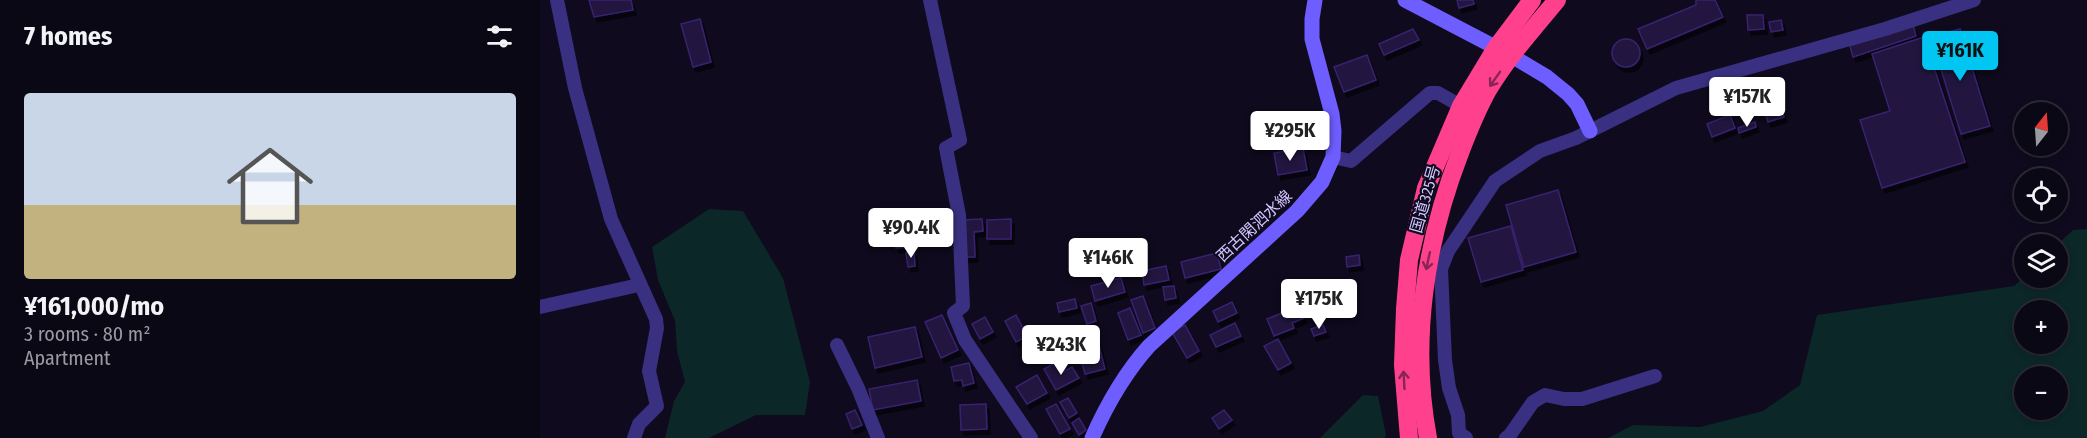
<!DOCTYPE html>
<html lang="en">
<head>
<meta charset="utf-8">
<style>
  :root { --surface:#0b0816; --page:#14111f; --text:#f1f3f6; --muted:#9a9aa1; --line:#2b2935; --accent:#00c6f1 }
  body { margin:0; font-family:"Fira Sans Condensed","Noto Sans JP",sans-serif; background:var(--page); color:var(--text); height:100vh; display:flex; flex-direction:column; font-size:22px; white-space:nowrap }
  * { box-sizing:border-box; margin:0 }
  p { font-size:20px; color:var(--muted) }
  .icon { flex:none; width:33px; height:33px; fill:none; stroke:currentColor; stroke-width:2; stroke-linecap:round; stroke-linejoin:round }
  .map { position:relative; flex:1; overflow:hidden }
  .panel { display:flex; flex-direction:column; background:var(--surface); width:540px }
  .panel>* { flex:none }
  .needle { width:39px; rotate:17deg }
  .buttons { position:absolute; left:1474px; top:102px; display:grid; gap:12px }
  .buttons a { display:grid; place-items:center; width:54px; height:54px; border-radius:50%; background:var(--surface); box-shadow:0 3px 9px #0003,0 0 0 2px var(--line); font-size:30px }
  .price { position:absolute; translate:-50% -51px; padding:0 14px; border-radius:6px; background:#fff; color:#222; font-size:20px; line-height:39px; filter:drop-shadow(0 2px 3px #0008) }
  .price::after { content:''; position:absolute; left:50%; top:36px; width:18px; height:14px; margin-left:-9px; background:inherit; clip-path:polygon(0 0,100% 0,50% 100%) }
  .price.active { background:var(--accent); color:#111 }
  ul { padding:0; list-style:none }
  li { display:grid; align-content:center; gap:12px; height:318px; padding:0 24px }
  li+li { border-top:2px solid var(--line) }
  li span { display:grid; place-items:center; height:186px; border-radius:6px; color:#555 }
  li>.icon { margin-inline-start:auto }
  span .icon { width:108px; height:108px; fill:#fffc; stroke-width:1 }
  li b { font-size:26px }
  h2 { display:flex; justify-content:space-between; align-items:center; height:72px; padding:0 24px; font-size:26px }
  main { display:flex; flex:1; min-height:0 }
  .map>svg:first-child { display:block }
</style>
</head>
<body>
<main>
<section class="panel">
<h2>7 homes<svg class="icon" aria-label="filters" viewBox="0 0 24 24"><path d="M4 7h16M4 17h16"/><circle cx="9" cy="7" r="2"/><circle cx="15" cy="17" r="2"/></svg></h2>
<ul>
<li><span style="background:linear-gradient(#c9d6e8 60%,#c2b280 0)"><svg class="icon" aria-label="home" viewBox="0 0 24 24"><path d="M3 11l9-7 9 7M6 9v11h12V9"/></svg></span><div><b>¥161,000/mo</b><p>3 rooms · 80 m²</p><p>Apartment</p></div></li>
</ul>
</section>
<div class="map">
<svg width="1547" height="438" viewBox="0 0 1547 438">
  <defs>
    <filter id="shadow"><feDropShadow dx="3" dy="5" stdDeviation="0" flood-color="#0009"/></filter>
  </defs>
  <rect width="100%" height="100%" fill="#0f0a1d"/>
  <!-- green -->
  <g fill="#0c2728" fill-rule="evenodd">
    <polygon points="169,209 203,211 243,278 270,382 265,415 216,415 169,438 125,438 134,401 145,382 137,351 135,321 118,280 112,247"/>
    <path d="M 1547,229 L 1547,438 L 1068,438 L 1093,425 L 1160,427 L 1223,411 L 1260,385 L 1277,315 L 1474,286 L 1485,276 L 1485,278 L 1518,278 L 1518,244 L 1533,230 ZM 1485,310 L 1518,310 L 1518,344 L 1485,344 ZM 1485,376 L 1518,376 L 1518,410 L 1485,410 Z"/>
    <polygon points="823,395 838,396 846,435 845,438 780,438"/>
  </g>
  <!-- building -->
  <g fill="#201440" stroke="#38236f" stroke-width="1.5" filter="url(#shadow)">
    <polygon points="49,0 91,0 93,10 54,17"/>
    <polygon points="917,0 933,0 934,4 919,8"/>
    <polygon points="1156,0 1175,0 1183,17 1107,49 1098,29 1156,5"/>
    <polygon points="1207,15 1223,15 1224,29 1208,30"/>
    <polygon points="160,19 171,62 153,67 141,24"/>
    <polygon points="1241,20 1243,30 1231,32 1229,22"/>
    <polygon points="1373,25 1376,36 1313,57 1310,46"/>
    <polygon points="873,29 879,40 844,55 839,44"/>
    <polygon points="1420,29 1450,126 1421,134 1391,37"/>
    <polygon points="1384,37 1425,162 1342,188 1320,120 1350,111 1332,54"/>
    <circle cx="1086" cy="53" r="14"/>
    <polygon points="827,55 836,80 804,92 794,67"/>
    <polygon points="1240,106 1244,117 1228,122 1224,110"/>
    <polygon points="1190,115 1195,128 1172,137 1167,124"/>
    <polygon points="1215,122 1216,127 1199,133 1198,128"/>
    <polygon points="763,148 767,170 738,175 734,153"/>
    <polygon points="1018,190 1036,252 984,267 966,205"/>
    <polygon points="400,218 402,233 379,236 377,221"/>
    <polygon points="442,219 443,231 434,232 435,257 426,257 422,220"/>
    <polygon points="471,219 471,239 447,239 447,220"/>
    <polygon points="971,226 983,270 941,282 928,238"/>
    <polygon points="355,229 367,229 368,247 356,248"/>
    <polygon points="374,252 375,266 368,267 366,253"/>
    <polygon points="677,253 681,269 645,278 641,262"/>
    <polygon points="819,255 820,265 807,267 806,257"/>
    <polygon points="626,266 629,280 604,285 602,271"/>
    <polygon points="581,278 585,292 555,301 551,286"/>
    <polygon points="634,286 636,298 625,300 623,287"/>
    <polygon points="603,296 615,328 603,333 591,300"/>
    <polygon points="535,299 537,308 519,312 517,303"/>
    <polygon points="692,302 697,313 678,322 673,311"/>
    <polygon points="551,303 556,321 547,324 541,306"/>
    <polygon points="759,306 764,318 752,323 754,328 734,336 727,319"/>
    <polygon points="590,308 601,335 588,340 578,313"/>
    <polygon points="402,315 418,350 401,358 385,322"/>
    <polygon points="476,315 487,336 476,342 465,321"/>
    <polygon points="445,317 453,332 440,339 432,324"/>
    <polygon points="695,323 701,336 676,347 670,335"/>
    <polygon points="645,325 659,351 647,358 632,332"/>
    <polygon points="783,325 786,332 774,336 771,329"/>
    <polygon points="375,327 382,357 335,368 328,337"/>
    <polygon points="738,339 751,363 738,370 724,346"/>
    <polygon points="559,346 565,369 545,374 539,351"/>
    <polygon points="429,363 434,383 423,386 422,380 414,381 411,367"/>
    <polygon points="515,363 521,373 532,367 539,378 516,390 504,369"/>
    <polygon points="497,375 507,393 487,404 476,387"/>
    <polygon points="377,380 381,401 333,410 329,389"/>
    <polygon points="528,398 537,413 529,418 520,402"/>
    <polygon points="446,404 447,429 421,430 420,405"/>
    <polygon points="516,404 530,429 520,434 506,409"/>
    <polygon points="315,410 322,425 312,429 306,414"/>
    <polygon points="684,410 692,420 679,429 672,418"/>
    <polygon points="539,418 546,430 539,435 532,423"/>
  </g>
  <g fill="none" stroke-linecap="round" stroke-linejoin="round">
    <!-- street -->
    <g stroke="#393081" stroke-width="14">
      <polyline points="17,0 35,88 71,219 116,319 117,328 109,371 117,406 99,424 94,438"/>
      <polyline points="390,0 420,140 406,148 419,215 423,306 414,313 425,340 491,438"/>
      <polyline points="793,157 811,161 890,93 898,93 921,106"/>
      <polyline points="0,307 99,285"/>
      <polyline points="297,345 318,388 338,438"/>
      <polyline points="926,438 919,433 918,415 909,388 905,360 901,269 908,251 955,181 1000,151 1036,138 1136,88 1345,29 1434,0"/>
      <polyline points="966,438 970,435 993,402 1005,395 1024,399 1042,399 1115,376"/>
    </g>
    <!-- secondary -->
    <g stroke="#6e5dff" stroke-width="15">
      <polyline points="865,0 972,56 1007,77 1028,94 1037,104 1050,131"/>
      <path d="M 552,438 C 567,404 584,374 609,346 L 757,211 L 782,182 L 793,157 L 794,131 L 792,114 L 772,39 L 772,19 L 775,0"/>
    </g>
    <!-- highway -->
    <g stroke="#ff418d" stroke-width="18">
      <polyline points="869,438 863,365 865,309 869,260 886,188 921,106 956,48 992,0"/>
      <path d="M 888,438 C 870,342 885,243 920,153 C 928,132 937,110 948,90 C 967,58 993,29 1017,0"/>
    </g>
  </g>
  <!-- one-way arrows -->
  <defs><path id="oneway-shaft" d="M-6 0H5M1.5-3L5.5 0L1.5 3" fill="none" stroke-width="1.6" stroke-linecap="round" stroke-linejoin="round" transform="scale(1.5)"/></defs>
  <g stroke="#872655">
    <use href="#oneway-shaft" transform="translate(955 79) rotate(125)"/>
    <use href="#oneway-shaft" transform="translate(888 261) rotate(102)"/>
    <use href="#oneway-shaft" transform="translate(864 380) rotate(-93)"/>
  </g>
  <g text-anchor="middle" dominant-baseline="central" stroke-width="4.5" stroke-linejoin="round" paint-order="stroke">
    <!-- street labels -->
    <g font-size="16" fill="#d1c6ff" stroke="#0f0a1d">
      <text transform="translate(885 199) rotate(-74)">国道325号</text>
      <text transform="translate(714 226) rotate(-43)">西古閑泗水線</text>
    </g>
  </g>
</svg>
<div class="buttons">
<a><svg class="needle" viewBox="-14 -14 28 28"><path d="M0-13l5 13h-10z" fill="#e53935"/><path d="M0 13l5-13h-10z" fill="#9a9aa1"/></svg></a>
<a><svg class="icon" aria-label="locate" viewBox="0 0 24 24"><circle cx="12" cy="12" r="6"/><path d="M12 2v4M12 18v4M2 12h4M18 12h4"/></svg></a>
<a><svg class="icon" aria-label="layers" viewBox="0 0 24 24"><path d="M12 4l9 5-9 5-9-5zM3 14l9 5 9-5"/></svg></a>
<a>+</a>
<a>−</a>
</div>
<b class="price active" style="left:1420px;top:82px">¥161K</b>
<b class="price" style="left:1207px;top:128px">¥157K</b>
<b class="price" style="left:750px;top:162px">¥295K</b>
<b class="price" style="left:371px;top:259px">¥90.4K</b>
<b class="price" style="left:568px;top:289px">¥146K</b>
<b class="price" style="left:779px;top:330px">¥175K</b>
<b class="price" style="left:521px;top:376px">¥243K</b>
</div>
</main>
</body>
</html>
